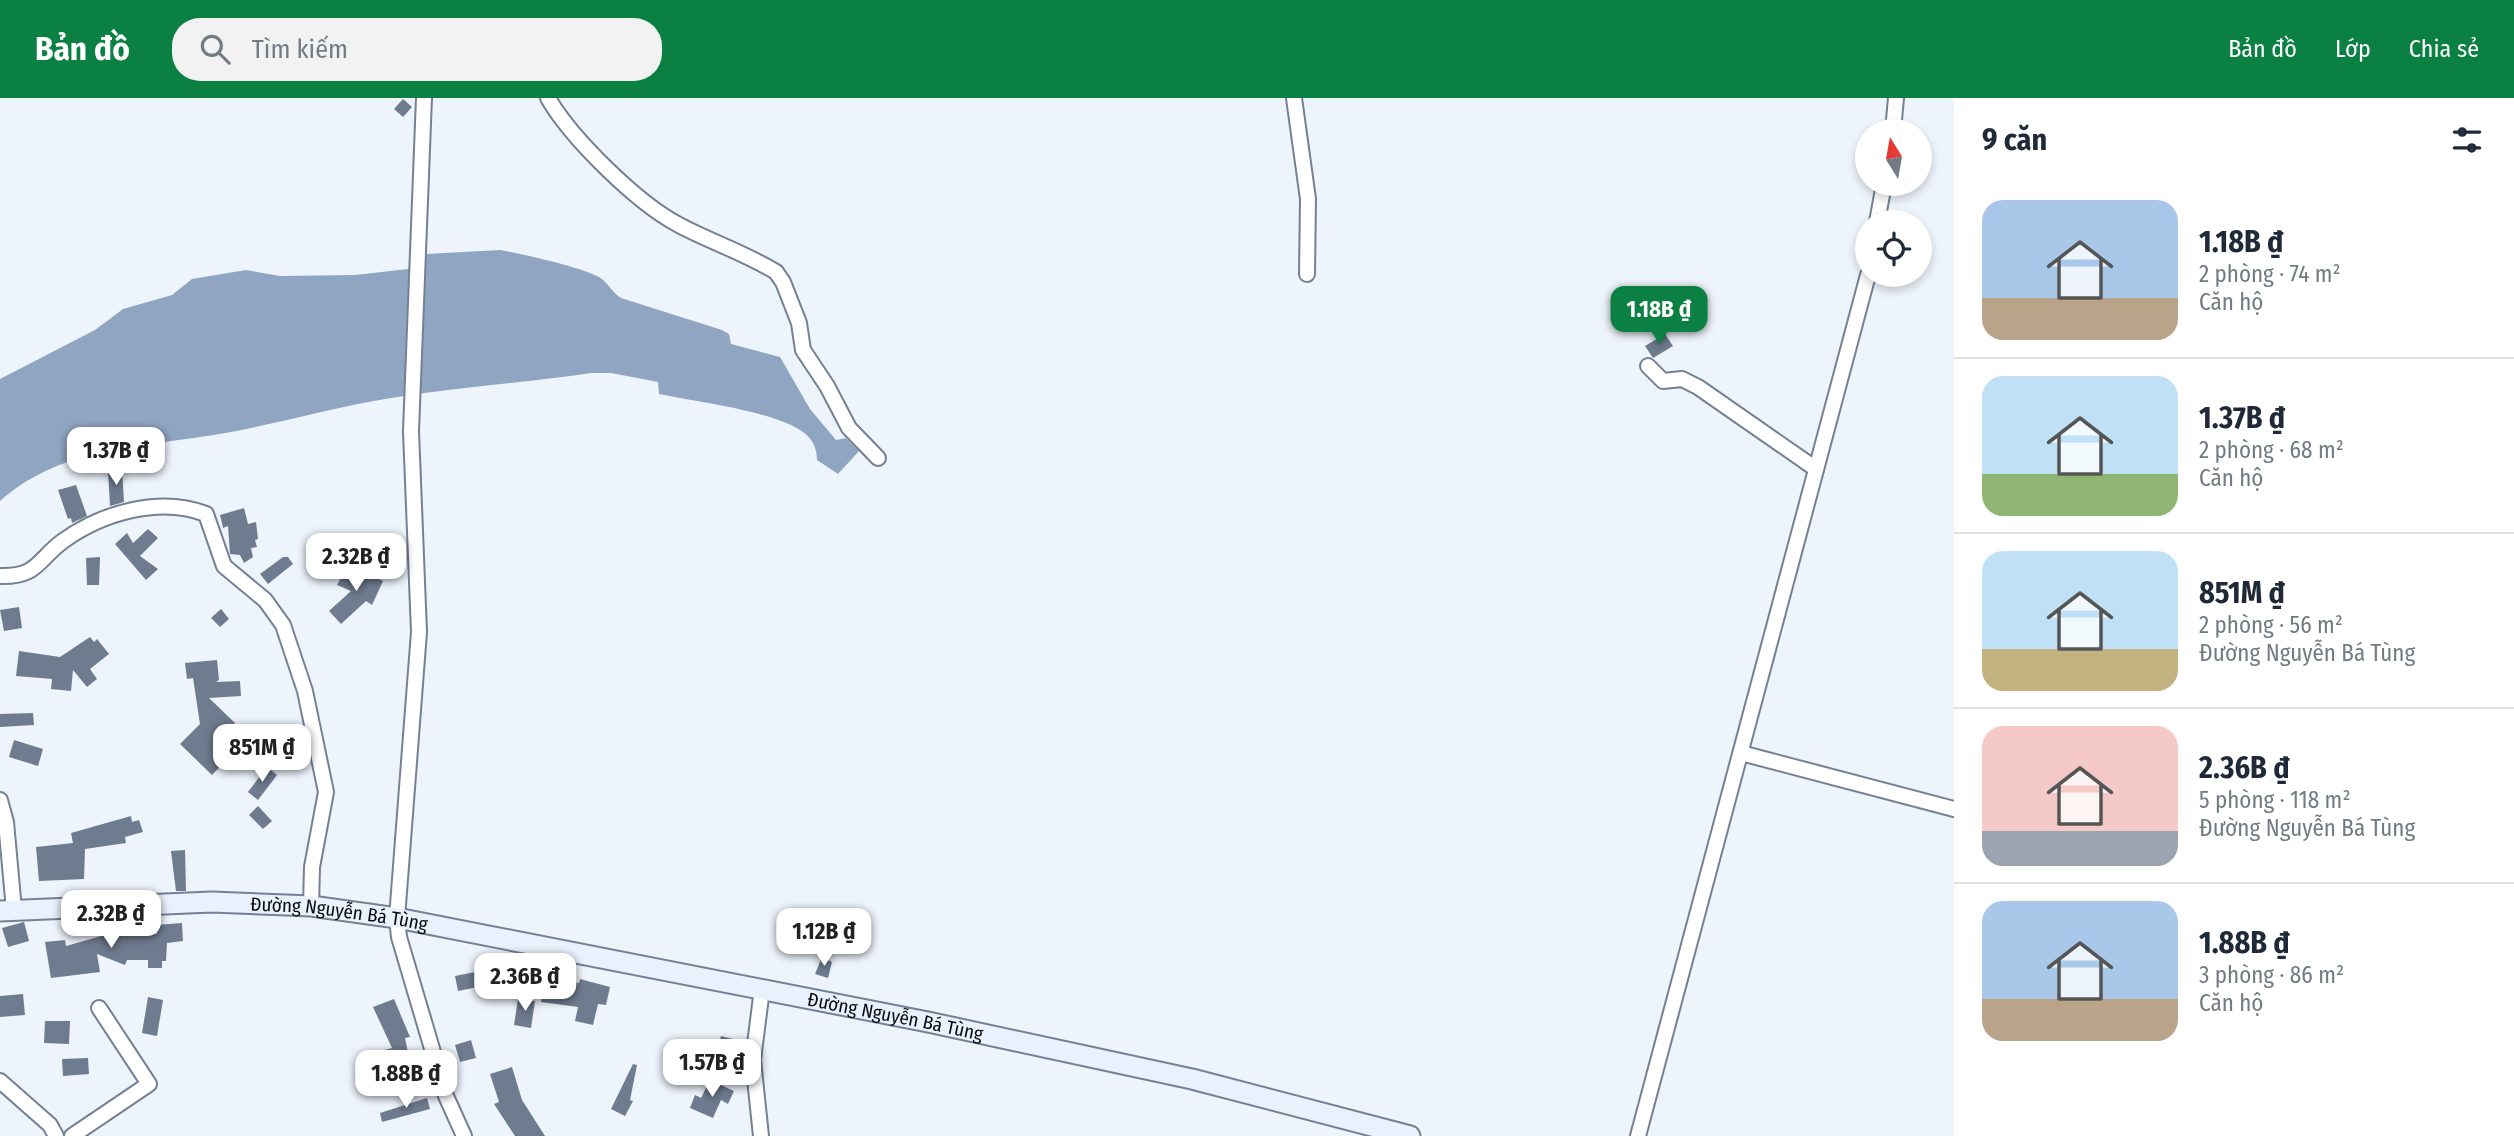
<!DOCTYPE html>
<html lang="vi">
<head>
<meta charset="utf-8">
<style>
  :root { --surface:#fff; --page:#f2f2f3; --text:#1f2937; --muted:#747a83; --line:#e0e1e3; --accent:#0b8043 }
  body { margin:0; font-family:"Fira Sans Condensed",sans-serif; background:var(--page); color:var(--text); height:100vh; display:flex; flex-direction:column; font-size:26px; white-space:nowrap }
  * { box-sizing:border-box; margin:0 }
  p { font-size:23px; color:var(--muted) }
  .icon { flex:none; width:38px; height:38px; fill:none; stroke:currentColor; stroke-width:2; stroke-linecap:round; stroke-linejoin:round }
  .map { position:relative; flex:1; overflow:hidden }
  .side { display:flex; flex-direction:column; background:var(--surface); width:560px }
  .side>* { flex:none }
  .needle { width:46px; rotate:349deg }
  .tools { position:absolute; left:1855px; top:21px; display:grid; gap:14px }
  .tools a { display:grid; place-items:center; width:77px; height:77px; border-radius:50%; background:var(--surface); box-shadow:0 4px 10px #0003; font-size:35px }
  .price { position:absolute; translate:-50% -60px; padding:0 16px; border-radius:14px; background:#fff; color:#222; font-size:23px; line-height:46px; filter:drop-shadow(0 2px 4px #0008) }
  .price::after { content:''; position:absolute; left:50%; top:42px; width:21px; height:16px; margin-left:-10px; background:inherit; clip-path:polygon(0 0,100% 0,50% 100%) }
  .price.selected { background:var(--accent); color:#fff }
  ul { padding:0; list-style:none }
  li { display:flex; align-items:center; gap:21px; height:175px; padding:0 28px }
  li+li { border-top:2px solid var(--line) }
  li span { display:grid; place-items:center; flex:none; width:196px; height:140px; border-radius:21px; color:#555 }
  li>.icon { margin-inline-start:auto }
  span .icon { width:84px; height:84px; fill:#fffc; stroke-width:1 }
  li b { font-size:30px }
  h2 { display:flex; justify-content:space-between; align-items:center; height:84px; padding:0 28px; font-size:30px }
  header { display:flex; align-items:center; gap:42px; box-sizing:border-box; height:98px; padding:0 35px; background:var(--accent); color:#fff }
  header strong { font-size:33px }
  nav { display:flex; gap:38px; margin-inline-start:auto; font-size:24px }
  .search { width:490px; height:63px; background:var(--page); display:flex; align-items:center; gap:18px; box-sizing:border-box; padding:0 24px; border-radius:28px; color:var(--muted); font-size:26px }
  main { display:flex; flex:1; min-height:0 }
  .map>svg:first-child { display:block }
</style>
</head>
<body>
<header>
<strong>Bản đồ</strong>
<div class="search"><svg class="icon" aria-label="search" viewBox="0 0 24 24"><circle cx="10" cy="10" r="6"/><path d="M15 15l6 6"/></svg>Tìm kiếm</div>
<nav><a>Bản đồ</a><a>Lớp</a><a>Chia sẻ</a></nav>
</header>
<main>
<div class="map">
<svg width="1954" height="1038" viewBox="0 0 1954 1038">
  <rect width="100%" height="100%" fill="#eef4fc"/>
  <!-- water -->
  <path fill="#90a5c2" d="M 500,152 C 519,155 590,171 602,181 C 609,187 613,195 621,200 L 722,232 L 729,236 L 731,246 L 780,259 L 810,311 L 836,342 L 846,340 L 859,353 L 838,376 L 817,362 C 817,351 813,341 803,334 C 774,313 697,304 659,296 L 658,284 L 611,275 L 591,275 C 525,285 457,289 391,300 C 335,309 281,325 225,335 C 147,349 63,347 0,403 L 0,281 L 95,232 L 123,211 L 172,197 L 192,181 L 246,172 L 280,178 L 355,177 L 408,171 L 426,156 Z"/>
  <!-- building -->
  <g fill="#6f7c8f">
    <polygon points="403,1 412,9 403,19 394,11"/>
    <polygon points="1665,236 1673,248 1653,260 1645,248"/>
    <polygon points="122,372 124,404 110,408 108,373"/>
    <polygon points="76,387 87,418 72,425 71,420 68,421 58,392"/>
    <polygon points="244,410 248,426 256,424 258,441 255,442 257,449 251,450 253,459 244,465 240,457 230,456 228,428 223,430 220,417"/>
    <polygon points="148,431 158,440 140,458 158,471 146,482 115,446 127,435 133,445"/>
    <polygon points="100,459 99,487 87,487 86,460"/>
    <polygon points="283,459 288,459 293,466 268,486 260,476"/>
    <polygon points="353,469 383,483 372,507 366,503 341,526 329,513 351,493 337,487 343,476 348,478"/>
    <polygon points="19,509 22,530 4,533 0,512"/>
    <polygon points="221,511 229,521 220,529 211,520"/>
    <polygon points="90,539 94,544 97,541 109,556 90,571 97,581 87,589 73,572 71,593 51,591 52,581 16,578 19,553 60,559"/>
    <polygon points="217,562 219,582 216,584 240,583 241,598 209,600 235,625 230,630 246,642 212,677 180,646 200,626 193,580 187,581 185,565"/>
    <polygon points="33,615 34,627 0,629 0,616"/>
    <polygon points="14,642 43,651 38,668 9,659"/>
    <polygon points="267,669 277,677 258,702 248,694"/>
    <polygon points="258,708 272,723 263,731 249,717"/>
    <polygon points="131,718 132,724 139,722 143,734 125,739 126,745 85,751 84,781 39,783 36,749 73,745 71,735"/>
    <polygon points="185,752 186,793 176,793 171,753"/>
    <polygon points="24,824 29,843 8,849 2,830"/>
    <polygon points="107,824 123,827 121,836 148,838 148,835 157,836 156,827 182,825 183,843 167,845 166,863 162,863 162,870 148,870 148,862 127,862 125,867 97,856 100,874 51,880 45,844 65,842 66,848 105,837"/>
    <polygon points="822,859 832,864 828,880 815,876"/>
    <polygon points="480,873 483,888 458,893 455,878"/>
    <polygon points="544,880 579,885 580,881 610,889 606,907 598,906 593,927 575,923 578,909 541,904"/>
    <polygon points="23,896 25,917 0,919 0,898"/>
    <polygon points="148,899 163,902 157,938 142,935"/>
    <polygon points="394,901 410,939 405,940 409,960 377,968 374,955 392,950 373,909"/>
    <polygon points="518,901 535,903 531,930 514,927"/>
    <polygon points="45,923 70,923 69,946 44,945"/>
    <polygon points="721,938 736,942 730,963 715,959"/>
    <polygon points="471,942 476,960 460,964 455,947"/>
    <polygon points="88,960 89,976 63,978 62,961"/>
    <polygon points="633,966 637,967 630,1002 633,1003 625,1018 611,1011"/>
    <polygon points="512,969 522,1002 545,1038 515,1038 494,1006 499,1004 490,976"/>
    <polygon points="710,982 734,993 728,1006 721,1002 713,1020 690,1010 695,997 701,1000"/>
    <polygon points="427,1000 430,1011 382,1024 380,1015"/>
  </g>
  <g fill="none" stroke-linecap="round" stroke-linejoin="round">
    <defs>
      <g id="street">
        <polyline points="424,0 411,333 419,534 397,820 399,839 446,998 464,1038"/>
        <path d="M 548,0 C 571,40 637,105 679,127 C 711,144 745,155 776,174 L 783,184 L 799,225 L 803,252 L 827,288 L 849,330 L 878,360"/>
        <polyline points="1294,0 1308,101 1307,176"/>
        <polyline points="1893,33 1896,0"/>
        <polyline points="1877,124 1884,86"/>
        <polyline points="1648,268 1663,283 1682,281 1698,289 1816,371"/>
        <path d="M 0,478 C 38,479 37,462 63,443 C 102,415 159,398 206,416 L 224,468 L 265,502 L 283,527 L 305,593 L 326,694 L 312,769 L 311,808"/>
        <polyline points="1741,655 1954,711"/>
        <polyline points="0,702 6,724 14,812"/>
        <polyline points="0,983 50,1027 56,1038"/>
        <polyline points="72,1038 149,986 99,910"/>
        <polyline points="761,1038 753,962 762,891"/>
        <polyline points="1638,1038 1868,177"/>
      </g>
      <g id="secondary">
        <path id="s1" d="M 0,813 L 212,804 L 311,808 L 397,820 L 928,924 L 1192,981 L 1410,1038"/>
      </g>
    </defs>
    <!-- street casing -->
    <use href="#street" stroke="#748195" stroke-width="18"/>
    <!-- secondary casing -->
    <use href="#secondary" stroke="#748195" stroke-width="23"/>
    <!-- street -->
    <use href="#street" stroke="#fff" stroke-width="14"/>
    <!-- secondary -->
    <use href="#secondary" stroke="#e9f1fc" stroke-width="19"/>
  </g>
  <g text-anchor="middle" dominant-baseline="central" stroke-width="7" stroke-linejoin="round" paint-order="stroke">
    <!-- street labels -->
    <g font-size="19" fill="#070b12" stroke="#eef4fc">
      <text stroke="none"><textPath href="#s1" startOffset="340">Đường Nguyễn Bá Tùng</textPath></text>
      <text stroke="none"><textPath href="#s1" startOffset="906">Đường Nguyễn Bá Tùng</textPath></text>
    </g>
  </g>
</svg>
<div class="tools">
<a><svg class="needle" viewBox="-14 -14 28 28"><path d="M0-13l5 13h-10z" fill="#e53935"/><path d="M0 13l5-13h-10z" fill="#747a83"/></svg></a>
<a><svg class="icon" aria-label="locate" viewBox="0 0 24 24"><circle cx="12" cy="12" r="6"/><path d="M12 2v4M12 18v4M2 12h4M18 12h4"/></svg></a>
</div>
<b class="price selected" style="left:1659px;top:248px">1.18B ₫</b>
<b class="price" style="left:116px;top:389px">1.37B ₫</b>
<b class="price" style="left:356px;top:495px">2.32B ₫</b>
<b class="price" style="left:262px;top:686px">851M ₫</b>
<b class="price" style="left:111px;top:852px">2.32B ₫</b>
<b class="price" style="left:824px;top:870px">1.12B ₫</b>
<b class="price" style="left:525px;top:915px">2.36B ₫</b>
<b class="price" style="left:712px;top:1001px">1.57B ₫</b>
<b class="price" style="left:406px;top:1012px">1.88B ₫</b>
</div>
<section class="side">
<h2>9 căn<svg class="icon" aria-label="filters" viewBox="0 0 24 24"><path d="M4 7h16M4 17h16"/><circle cx="9" cy="7" r="2"/><circle cx="15" cy="17" r="2"/></svg></h2>
<ul>
<li><span style="background:linear-gradient(#a9c7e8 70%,#b9a48a 0)"><svg class="icon" aria-label="home" viewBox="0 0 24 24"><path d="M3 11l9-7 9 7M6 9v11h12V9"/></svg></span><div><b>1.18B ₫</b><p>2 phòng · 74 m²</p><p>Căn hộ</p></div></li>
<li><span style="background:linear-gradient(#bfe0f5 70%,#8fb573 0)"><svg class="icon" aria-label="home" viewBox="0 0 24 24"><path d="M3 11l9-7 9 7M6 9v11h12V9"/></svg></span><div><b>1.37B ₫</b><p>2 phòng · 68 m²</p><p>Căn hộ</p></div></li>
<li><span style="background:linear-gradient(#bfe0f5 70%,#c2b280 0)"><svg class="icon" aria-label="home" viewBox="0 0 24 24"><path d="M3 11l9-7 9 7M6 9v11h12V9"/></svg></span><div><b>851M ₫</b><p>2 phòng · 56 m²</p><p>Đường Nguyễn Bá Tùng</p></div></li>
<li><span style="background:linear-gradient(#f6c9c9 75%,#9aa5b1 0)"><svg class="icon" aria-label="home" viewBox="0 0 24 24"><path d="M3 11l9-7 9 7M6 9v11h12V9"/></svg></span><div><b>2.36B ₫</b><p>5 phòng · 118 m²</p><p>Đường Nguyễn Bá Tùng</p></div></li>
<li><span style="background:linear-gradient(#a9c7e8 70%,#b9a48a 0)"><svg class="icon" aria-label="home" viewBox="0 0 24 24"><path d="M3 11l9-7 9 7M6 9v11h12V9"/></svg></span><div><b>1.88B ₫</b><p>3 phòng · 86 m²</p><p>Căn hộ</p></div></li>
</ul>
</section>
</main>
</body>
</html>
